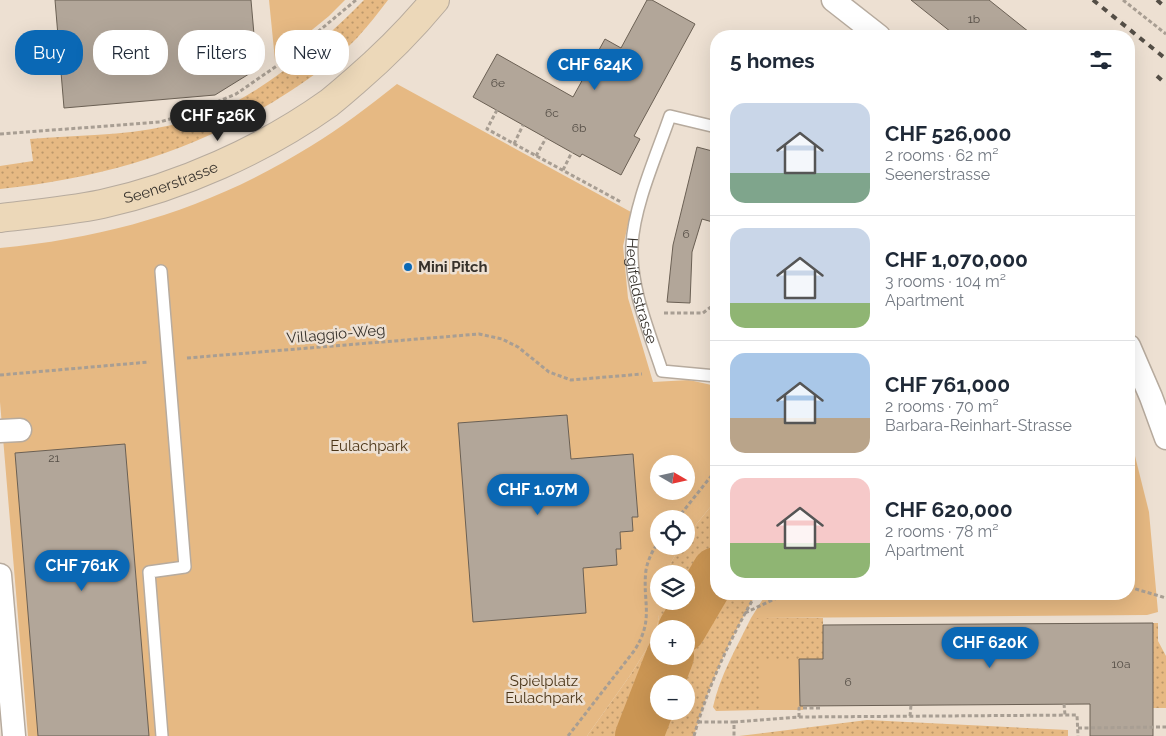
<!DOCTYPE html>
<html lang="en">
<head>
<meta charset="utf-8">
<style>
  :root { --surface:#fff; --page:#f2f2f3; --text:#1f2937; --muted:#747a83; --line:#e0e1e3; --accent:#0a68b5 }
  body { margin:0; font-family:Raleway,sans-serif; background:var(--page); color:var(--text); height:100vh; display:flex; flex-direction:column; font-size:19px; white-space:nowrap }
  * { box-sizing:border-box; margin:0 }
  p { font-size:16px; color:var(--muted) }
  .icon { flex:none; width:28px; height:28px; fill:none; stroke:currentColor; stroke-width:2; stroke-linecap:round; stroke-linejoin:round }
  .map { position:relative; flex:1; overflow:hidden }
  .drawer { position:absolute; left:710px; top:30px; width:425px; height:570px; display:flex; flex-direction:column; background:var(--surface); border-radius:20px; box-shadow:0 5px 20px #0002 }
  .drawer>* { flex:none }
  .hud { position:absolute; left:15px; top:30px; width:475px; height:45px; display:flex; gap:10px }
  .needle { width:32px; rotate:99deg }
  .controls { position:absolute; left:650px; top:455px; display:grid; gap:10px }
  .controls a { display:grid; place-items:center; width:45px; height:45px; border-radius:50%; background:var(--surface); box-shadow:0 5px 20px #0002; font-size:25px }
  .price { position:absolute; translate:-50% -42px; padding:0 11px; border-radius:18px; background:var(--accent); color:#fff; font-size:16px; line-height:32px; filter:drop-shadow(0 1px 2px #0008) }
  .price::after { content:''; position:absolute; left:50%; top:30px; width:15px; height:11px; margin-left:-8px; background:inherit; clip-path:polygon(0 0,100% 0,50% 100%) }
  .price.current { background:#222; color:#fff }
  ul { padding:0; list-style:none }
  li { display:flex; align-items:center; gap:15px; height:125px; padding:0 20px }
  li+li { border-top:1px solid var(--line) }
  li span { display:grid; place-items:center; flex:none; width:140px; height:100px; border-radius:15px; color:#555 }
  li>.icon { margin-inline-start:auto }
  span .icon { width:60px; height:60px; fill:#fffc; stroke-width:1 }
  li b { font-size:21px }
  h2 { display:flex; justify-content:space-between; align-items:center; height:60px; padding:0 20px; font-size:21px }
  .pill { padding:0 18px; border-radius:20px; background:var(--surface); box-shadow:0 5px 20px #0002; font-size:18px; line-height:45px }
  .pill.current { background:var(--accent); color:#fff }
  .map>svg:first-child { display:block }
</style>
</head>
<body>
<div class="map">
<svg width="1166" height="736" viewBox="0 0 1166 736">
  <defs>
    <pattern id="grass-dots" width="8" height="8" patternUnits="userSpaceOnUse" patternTransform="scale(1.25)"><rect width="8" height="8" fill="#e6b983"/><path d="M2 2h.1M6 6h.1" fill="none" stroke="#bb976b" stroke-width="1.8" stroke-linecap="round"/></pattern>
  </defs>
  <rect width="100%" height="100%" fill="#ede0d2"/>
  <!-- grass -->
  <g fill="url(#grass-dots)" fill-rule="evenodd">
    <path d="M 364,0 L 388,0 C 378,13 368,26 357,38 C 338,58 315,75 292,90 C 202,149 106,178 0,189 L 0,166 L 33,161 L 30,139 C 75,135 123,136 167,126 C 186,122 205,117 222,109 C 272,85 326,39 364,0 Z"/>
    <path d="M 716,500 L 716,594 L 756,594 C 730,639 708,686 694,736 L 587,736 L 631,674 L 656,634 L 659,615 L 659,592 L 659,601 L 686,601 L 686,574 L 665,574 L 680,546 L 686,546 L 686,537 ZM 659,629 L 686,629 L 686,656 L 659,656 ZM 659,684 L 686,684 L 686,711 L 659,711 Z"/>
    <path d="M 751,618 L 823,618 L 823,659 L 760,659 L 760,710 L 716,711 L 713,707 C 720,675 737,647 751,618 Z"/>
    <polygon points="1153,623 1158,623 1158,641 1166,656 1166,708 1153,708"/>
    <polygon points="867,720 1068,730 1068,736 739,736"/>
  </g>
  <!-- park -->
  <g fill="#e6b983" fill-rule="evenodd">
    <polygon points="269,0 345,0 329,16 275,60"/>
    <path d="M 397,84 L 631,212 L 623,246 L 628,298 L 653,382 L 689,380 L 716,386 L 716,500 L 686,537 L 686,519 L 659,519 L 659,546 L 680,546 L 665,574 L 659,574 L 659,615 L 656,634 L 631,674 L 587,736 L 28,736 L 0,402 L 0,248 C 114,237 213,207 311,146 C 341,128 369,106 397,84 ZM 659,464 L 686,464 L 686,491 L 659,491 Z"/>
    <polygon points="1129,440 1131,440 1149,512 1158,612 1147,615 751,618 766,594 1129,594"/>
    <rect x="760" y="659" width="43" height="51"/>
  </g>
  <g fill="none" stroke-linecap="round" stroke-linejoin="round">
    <!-- river -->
    <g stroke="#ca9553" stroke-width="48">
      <polyline points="682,629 716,571"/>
      <polyline points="639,736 670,656"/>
    </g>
  </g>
  <!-- building -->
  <g fill="#b2a699" stroke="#6b6054">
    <polygon points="55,0 251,0 257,69 215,95 64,108"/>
    <polygon points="647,0 652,0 695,24 634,136 640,139 621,175 582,154 580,157 473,97 497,54 573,97 605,39 621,48"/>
    <polygon points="911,0 989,0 1034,36 956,36"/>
    <polygon points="697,147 716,152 716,223 702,219 692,252 690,303 667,302 673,245"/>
    <polygon points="567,415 571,459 633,454 638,517 632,517 633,531 620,532 621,549 616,549 617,565 583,568 586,613 473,622 458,423"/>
    <polygon points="125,444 149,736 38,736 15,453"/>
    <polygon points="1153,623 1153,736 1090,736 1090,704 800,706 799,659 823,659 823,625"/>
  </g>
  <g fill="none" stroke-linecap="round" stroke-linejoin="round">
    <defs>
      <g id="service">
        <path id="s1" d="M 716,127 L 670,116 C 657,154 634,205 632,245 C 630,288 649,331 662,371 L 716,376"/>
        <polyline points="161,271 185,567 149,572 162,736"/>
      </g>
      <g id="minor">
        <polyline points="833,0 879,36"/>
        <polyline points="1129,346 1151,397 1166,438"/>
        <polyline points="0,431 20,430"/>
        <polyline points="0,575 14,736"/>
      </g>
      <g id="secondary">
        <path id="s2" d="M 0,218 C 34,214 68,211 102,204 C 180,187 263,150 329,103 C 338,96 347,88 355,81 C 384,56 411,29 435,0"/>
      </g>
    </defs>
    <!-- service casing -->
    <use href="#service" stroke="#b7ab9e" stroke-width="14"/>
    <!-- minor casing -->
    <use href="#minor" stroke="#b7ab9e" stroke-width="25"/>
    <!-- secondary casing -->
    <use href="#secondary" stroke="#b7ab9e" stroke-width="30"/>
    <!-- path -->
    <g stroke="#a89e93" stroke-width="3" stroke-dasharray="4 2.5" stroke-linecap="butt">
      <polyline points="1123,0 1166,34"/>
      <polyline points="497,110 487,129 621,202"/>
      <polyline points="0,134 160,122 190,113 236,94 278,65 356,0"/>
      <polyline points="514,144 523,125"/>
      <polyline points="536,156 546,138"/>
      <polyline points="563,170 572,152"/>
      <polyline points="664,313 703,313 716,303"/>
      <polyline points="187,358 479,334 502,339 518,347 549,372 571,380 642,374"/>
      <polyline points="0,375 149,362"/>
      <polyline points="677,519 716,470"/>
      <polyline points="1129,587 1166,598"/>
      <polyline points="745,613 785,594"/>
      <polyline points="1064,704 1065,715"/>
      <polyline points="910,716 911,705"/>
      <polyline points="799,717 799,708 821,708"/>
      <polyline points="698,722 734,722 734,736"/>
      <polyline points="734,722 799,717 1077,715 1078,736"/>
      <polyline points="1078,728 1166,727"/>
      <path d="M 568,736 L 634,651 C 655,619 642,602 646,570 C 648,559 653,550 659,541"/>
      <path d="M 694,736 C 708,686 730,639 756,594"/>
    </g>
    <!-- service -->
    <use href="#service" stroke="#fff" stroke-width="11"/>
    <!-- minor -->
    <use href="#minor" stroke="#fff" stroke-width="22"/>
    <!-- secondary -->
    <use href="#secondary" stroke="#ecd8b9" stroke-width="28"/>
    <!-- rail -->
    <g stroke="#544e46" stroke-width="4" stroke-dasharray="6 6" stroke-linecap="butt">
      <polyline points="1093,0 1166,59"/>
      <polyline points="1157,0 1166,8"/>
      <polyline points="1157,76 1166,84"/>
    </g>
  </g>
  <!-- markers -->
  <circle fill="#0a68b5" stroke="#ede0d2" stroke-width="2" cx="408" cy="267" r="5"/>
  <g text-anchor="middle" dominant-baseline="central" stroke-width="5" stroke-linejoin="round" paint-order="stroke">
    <!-- number labels -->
    <g font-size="12" fill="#554e46">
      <text x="974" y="19">1b</text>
      <text x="498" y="83">6e</text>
      <text x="552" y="113">6c</text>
      <text x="579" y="128">6b</text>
      <text x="686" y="234">6</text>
      <text x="54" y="458">21</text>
      <text x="1121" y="664">10a</text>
      <text x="848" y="682">6</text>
    </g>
    <!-- street labels -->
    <g font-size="15" fill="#36312b" stroke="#ede0d2">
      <text stroke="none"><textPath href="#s2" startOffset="175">Seenerstrasse</textPath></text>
      <text stroke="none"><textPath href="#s1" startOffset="229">Hegifeldstrasse</textPath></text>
      <text transform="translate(336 334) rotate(-5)">Villaggio-Weg</text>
    </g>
    <!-- poi labels -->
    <g font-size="15" font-weight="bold" fill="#36312b" stroke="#ede0d2" text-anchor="start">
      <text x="418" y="267">Mini Pitch</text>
    </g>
    <!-- park labels -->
    <g font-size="15" fill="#4b3518" stroke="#ede0d2">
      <text x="369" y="446">Eulachpark</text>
      <text x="544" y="681">Spielplatz<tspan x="544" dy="17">Eulachpark</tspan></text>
    </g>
  </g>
</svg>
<div class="controls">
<a><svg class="needle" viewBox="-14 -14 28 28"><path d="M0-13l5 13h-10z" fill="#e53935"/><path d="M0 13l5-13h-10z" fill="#747a83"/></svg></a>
<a><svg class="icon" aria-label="locate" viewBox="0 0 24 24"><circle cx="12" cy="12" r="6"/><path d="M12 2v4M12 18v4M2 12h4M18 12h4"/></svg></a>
<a><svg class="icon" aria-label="layers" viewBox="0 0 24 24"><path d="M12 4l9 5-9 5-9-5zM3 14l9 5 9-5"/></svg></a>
<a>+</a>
<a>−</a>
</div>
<b class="price" style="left:595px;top:91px">CHF 624K</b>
<b class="price current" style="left:218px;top:142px">CHF 526K</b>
<b class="price" style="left:538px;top:516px">CHF 1.07M</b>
<b class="price" style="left:82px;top:592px">CHF 761K</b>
<b class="price" style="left:990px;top:669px">CHF 620K</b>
<div class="hud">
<a class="pill current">Buy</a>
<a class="pill">Rent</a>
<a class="pill">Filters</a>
<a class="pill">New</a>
</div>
<section class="drawer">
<h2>5 homes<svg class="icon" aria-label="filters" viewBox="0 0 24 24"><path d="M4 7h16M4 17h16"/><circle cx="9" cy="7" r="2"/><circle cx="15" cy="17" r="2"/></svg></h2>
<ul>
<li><span style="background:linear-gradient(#c9d6e8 70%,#7fa58c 0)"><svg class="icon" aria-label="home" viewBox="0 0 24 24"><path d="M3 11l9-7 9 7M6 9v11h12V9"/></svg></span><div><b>CHF 526,000</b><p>2 rooms · 62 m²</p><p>Seenerstrasse</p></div></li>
<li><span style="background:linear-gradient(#c9d6e8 75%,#8fb573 0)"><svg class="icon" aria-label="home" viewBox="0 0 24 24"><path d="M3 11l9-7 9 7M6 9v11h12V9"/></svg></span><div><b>CHF 1,070,000</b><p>3 rooms · 104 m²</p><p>Apartment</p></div></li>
<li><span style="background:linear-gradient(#a9c7e8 65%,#b9a48a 0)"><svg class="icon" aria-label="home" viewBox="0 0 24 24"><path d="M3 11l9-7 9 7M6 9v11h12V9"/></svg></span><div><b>CHF 761,000</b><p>2 rooms · 70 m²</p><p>Barbara-Reinhart-Strasse</p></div></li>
<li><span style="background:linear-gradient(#f6c9c9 65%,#8fb573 0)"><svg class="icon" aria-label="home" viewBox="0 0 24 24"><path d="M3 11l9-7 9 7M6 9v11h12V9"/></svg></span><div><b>CHF 620,000</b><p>2 rooms · 78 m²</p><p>Apartment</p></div></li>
</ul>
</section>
</div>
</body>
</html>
